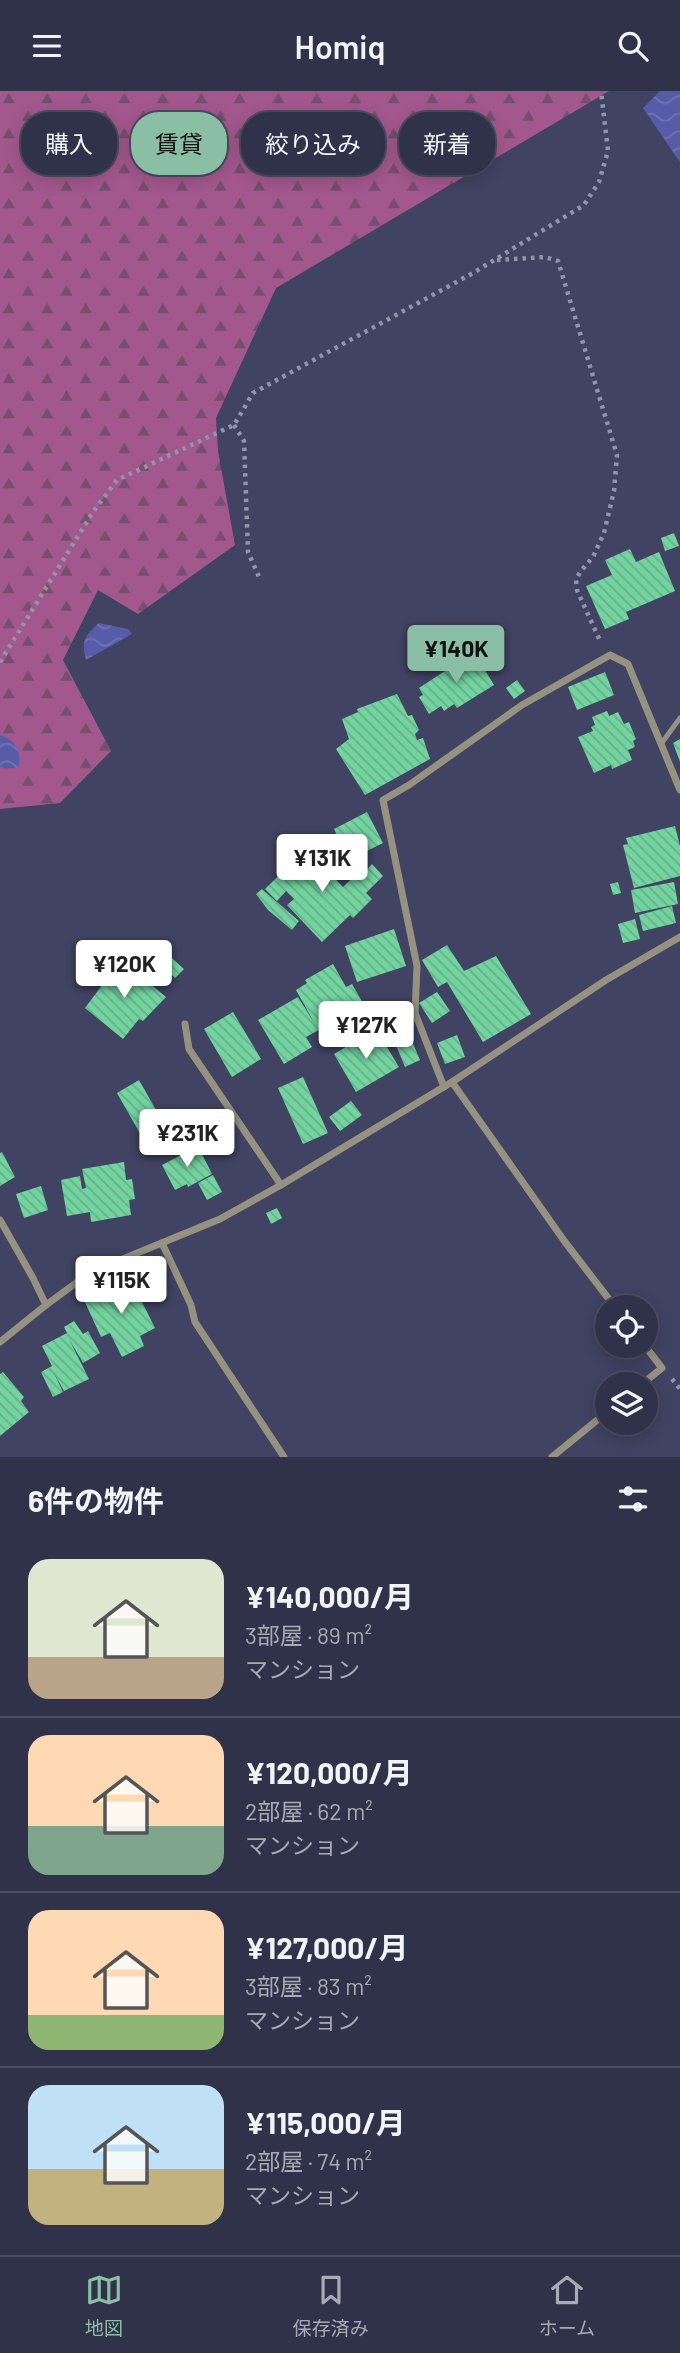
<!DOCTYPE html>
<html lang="ja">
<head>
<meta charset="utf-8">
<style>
  :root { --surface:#30324a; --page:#3c3e54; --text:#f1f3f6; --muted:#a8aab5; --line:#4b4d62; --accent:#8abfa5 }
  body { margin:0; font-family:Barlow,"Noto Sans JP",sans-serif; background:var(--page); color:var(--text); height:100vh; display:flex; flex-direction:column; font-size:26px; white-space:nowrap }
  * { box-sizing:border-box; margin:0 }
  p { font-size:23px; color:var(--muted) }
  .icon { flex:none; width:38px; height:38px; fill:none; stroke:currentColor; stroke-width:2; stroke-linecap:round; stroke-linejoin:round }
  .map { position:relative; height:1366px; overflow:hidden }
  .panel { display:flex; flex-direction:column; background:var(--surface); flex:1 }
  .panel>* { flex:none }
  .banner { position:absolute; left:21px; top:21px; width:639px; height:63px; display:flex; gap:14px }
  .fabs { position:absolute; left:595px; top:1204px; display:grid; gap:14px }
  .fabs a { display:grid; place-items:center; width:63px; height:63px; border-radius:50%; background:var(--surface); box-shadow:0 4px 18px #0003,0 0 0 2px var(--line); font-size:35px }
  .price { position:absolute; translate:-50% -60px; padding:0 16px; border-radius:7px; background:#fff; color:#222; font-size:23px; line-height:46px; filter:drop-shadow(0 2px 4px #0008) }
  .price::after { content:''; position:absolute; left:50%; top:42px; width:21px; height:16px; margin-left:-10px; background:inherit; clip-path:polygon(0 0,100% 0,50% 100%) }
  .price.current { background:var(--accent); color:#111 }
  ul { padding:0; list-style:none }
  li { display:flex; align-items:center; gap:21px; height:175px; padding:0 28px }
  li+li { border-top:2px solid var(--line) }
  li span { display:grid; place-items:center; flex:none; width:196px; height:140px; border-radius:21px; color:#555 }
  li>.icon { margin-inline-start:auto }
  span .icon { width:84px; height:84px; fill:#fffc; stroke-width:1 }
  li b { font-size:30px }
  h2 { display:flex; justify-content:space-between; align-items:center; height:84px; padding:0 28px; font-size:30px }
  .pill { padding:0 24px; border-radius:28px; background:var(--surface); box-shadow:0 4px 18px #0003,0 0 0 2px var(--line); font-size:24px; line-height:63px }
  .pill.current { background:var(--accent); color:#111 }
  header { display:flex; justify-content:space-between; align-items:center; height:91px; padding:0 28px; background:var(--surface); font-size:32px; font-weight:600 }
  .tab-bar { display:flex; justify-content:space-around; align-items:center; height:98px; border-top:2px solid var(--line); background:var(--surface); font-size:19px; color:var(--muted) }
  .tab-bar a { display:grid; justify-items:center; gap:4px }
  .tab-bar .current { color:var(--accent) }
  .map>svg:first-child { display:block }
</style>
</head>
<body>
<header><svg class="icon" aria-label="menu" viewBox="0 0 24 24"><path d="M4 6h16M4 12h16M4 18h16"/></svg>Homiq<svg class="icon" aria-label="search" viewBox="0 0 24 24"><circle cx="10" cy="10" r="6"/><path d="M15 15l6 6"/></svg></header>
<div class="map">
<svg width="680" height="1366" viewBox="0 0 680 1366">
  <defs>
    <pattern id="forest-firs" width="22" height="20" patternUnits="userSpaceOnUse" patternTransform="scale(1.75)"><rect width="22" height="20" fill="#a2588d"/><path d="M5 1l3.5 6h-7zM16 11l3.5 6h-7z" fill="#764e6e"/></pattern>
    <pattern id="water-waves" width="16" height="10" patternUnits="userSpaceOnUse" patternTransform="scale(1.75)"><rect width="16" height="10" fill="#585ca8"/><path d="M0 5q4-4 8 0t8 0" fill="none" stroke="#6f73b4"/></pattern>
    <pattern id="building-back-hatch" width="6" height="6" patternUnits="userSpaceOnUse" patternTransform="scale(1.75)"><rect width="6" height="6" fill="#73d4a0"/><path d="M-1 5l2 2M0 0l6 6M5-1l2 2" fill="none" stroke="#66b08a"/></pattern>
  </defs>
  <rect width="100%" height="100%" fill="#404362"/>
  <!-- forest -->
  <polygon fill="url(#forest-firs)" points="0,0 609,0 276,197 216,327 218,360 235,454 138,523 98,499 63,569 111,660 60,712 0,718"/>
  <!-- water -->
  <g fill="url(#water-waves)">
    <polygon points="660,0 680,0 680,71 643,17"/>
    <path d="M 99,532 L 128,538 L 132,543 L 86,569 C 81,551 84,545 99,532 Z"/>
    <path d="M 0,644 C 16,649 21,660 19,676 L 0,676 Z"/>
  </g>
  <!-- building -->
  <g fill="url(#building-back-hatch)">
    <polygon points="674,442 679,455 665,460 661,447"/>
    <polygon points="630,458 636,471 659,461 675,500 626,521 629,528 605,538 586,495 612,484 605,469"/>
    <polygon points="474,561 494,594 457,617 454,613 444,620 441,615 429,623 419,606 423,604 419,597"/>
    <polygon points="605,581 614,604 577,619 568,596"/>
    <polygon points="517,589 525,600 514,608 506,597"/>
    <polygon points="397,603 408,625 412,624 419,639 415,643 417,649 423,647 430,668 365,704 336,658 349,648 342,628 358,621 357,618"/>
    <polygon points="607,620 609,625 618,621 624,633 629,631 636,648 633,650 635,656 628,659 632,669 612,678 611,674 594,682 578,646 593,640 591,636 595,634 592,626"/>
    <polygon points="680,648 680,671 673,652"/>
    <polygon points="367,721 383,752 349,769 334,738"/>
    <polygon points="675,735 680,755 680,785 634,797 623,754 628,753 626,747"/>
    <polygon points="306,758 343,796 356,783 359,787 372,773 383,785 366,802 372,808 353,827 350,824 322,851 287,814 294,808 286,800 277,810 265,798"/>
    <polygon points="618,791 621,802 613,804 610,793"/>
    <polygon points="674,791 678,813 635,822 631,799"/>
    <polygon points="262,798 299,830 292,839 268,819 256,803"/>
    <polygon points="672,815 676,832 643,840 639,824"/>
    <polygon points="635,828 640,848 623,852 618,833"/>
    <polygon points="394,838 406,875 357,891 345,855"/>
    <polygon points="447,854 464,880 496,865 531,923 483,951 447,891 438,896 422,869"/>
    <polygon points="163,859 184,878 175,887 170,882 164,888 149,874"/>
    <polygon points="121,869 166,906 143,930 139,928 123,948 85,917"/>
    <polygon points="333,873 346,896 352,893 364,914 306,946 312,956 284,973 258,929 298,906 315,933 296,899 307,892 305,889"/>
    <polygon points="437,901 450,920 432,932 419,912"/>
    <polygon points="233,921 261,968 232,986 204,938"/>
    <polygon points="376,938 399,976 356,1001 334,963"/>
    <polygon points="409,943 420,969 405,976 394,949"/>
    <polygon points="457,944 465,966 445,973 437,952"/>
    <polygon points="303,986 328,1042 303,1053 278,997"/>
    <polygon points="139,989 177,1056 164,1064 150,1060 117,1002"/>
    <polygon points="351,1010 362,1024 340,1040 329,1026"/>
    <polygon points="198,1055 212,1083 188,1096 187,1093 175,1099 162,1074"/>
    <polygon points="2,1061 15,1086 0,1095 0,1062"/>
    <polygon points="124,1071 126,1089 132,1088 135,1108 129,1109 131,1124 91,1131 90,1121 67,1125 61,1089 80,1085 82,1098 86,1097 82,1078"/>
    <polygon points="213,1084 222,1101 207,1109 198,1092"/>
    <polygon points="41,1095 48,1119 24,1127 16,1103"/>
    <polygon points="277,1117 282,1127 271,1133 266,1122"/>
    <polygon points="130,1187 155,1237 140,1245 144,1255 122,1266 110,1242 101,1246 84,1209"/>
    <polygon points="74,1230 83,1243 88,1240 100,1262 83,1272 69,1248 89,1288 64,1300 54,1282 63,1301 53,1306 41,1281 52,1275 42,1255 67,1242 64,1236"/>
    <polygon points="3,1281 24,1306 21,1310 29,1321 0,1345 0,1283"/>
  </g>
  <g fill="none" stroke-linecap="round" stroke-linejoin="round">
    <!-- path -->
    <g stroke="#9194ad" stroke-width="4.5" stroke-dasharray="3.5 5" stroke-linecap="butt">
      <polyline points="497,169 545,166 558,170 617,364 614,400 604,442 593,466 580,481 576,489 577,499 601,552"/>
      <polyline points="234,334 244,350 248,461 260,488"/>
      <polyline points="0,571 93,421 117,389 234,334 253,302 473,182 584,114 599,91 608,60 601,0"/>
      <polyline points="672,1288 680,1298"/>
    </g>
    <!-- lane -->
    <polyline stroke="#959282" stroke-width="5" points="661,653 680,627"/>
    <!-- street -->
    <g stroke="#959282" stroke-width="7">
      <polyline points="185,933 189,958 281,1094"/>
      <polyline points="452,991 565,1151 615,1216"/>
      <polyline points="444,996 415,922 417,875 383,709 409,694 522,614 610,564 628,573 680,699"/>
      <polyline points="0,1129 33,1187 46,1214"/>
      <polyline points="162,1152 191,1214 195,1231 284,1366"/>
      <polyline points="0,1251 46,1214 91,1181 220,1128 281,1094 452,991 606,889 680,846"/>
      <polyline points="642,1293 662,1277 645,1255"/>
      <polyline points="552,1366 607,1321"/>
    </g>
  </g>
</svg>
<div class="fabs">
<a><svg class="icon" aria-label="locate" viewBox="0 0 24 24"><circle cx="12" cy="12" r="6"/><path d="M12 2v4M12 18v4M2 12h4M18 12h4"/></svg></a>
<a><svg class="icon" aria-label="layers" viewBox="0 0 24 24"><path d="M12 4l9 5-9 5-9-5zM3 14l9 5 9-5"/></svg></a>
</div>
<b class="price current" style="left:456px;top:594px">¥140K</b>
<b class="price" style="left:322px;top:803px">¥131K</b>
<b class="price" style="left:124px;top:909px">¥120K</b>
<b class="price" style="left:366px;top:970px">¥127K</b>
<b class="price" style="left:187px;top:1078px">¥231K</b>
<b class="price" style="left:121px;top:1225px">¥115K</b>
<div class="banner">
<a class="pill">購入</a>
<a class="pill current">賃貸</a>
<a class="pill">絞り込み</a>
<a class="pill">新着</a>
</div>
</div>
<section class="panel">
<h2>6件の物件<svg class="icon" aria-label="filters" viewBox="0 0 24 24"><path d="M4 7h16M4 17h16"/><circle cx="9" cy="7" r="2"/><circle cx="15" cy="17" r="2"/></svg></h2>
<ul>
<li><span style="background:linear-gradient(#dfe7d0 70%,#b9a48a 0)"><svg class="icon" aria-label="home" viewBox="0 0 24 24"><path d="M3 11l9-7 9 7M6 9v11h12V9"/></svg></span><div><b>¥140,000/月</b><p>3部屋 · 89 m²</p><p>マンション</p></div></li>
<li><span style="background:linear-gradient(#ffd9b3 65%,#7fa58c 0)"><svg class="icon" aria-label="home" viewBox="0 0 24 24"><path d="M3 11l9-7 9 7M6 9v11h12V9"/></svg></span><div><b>¥120,000/月</b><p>2部屋 · 62 m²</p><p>マンション</p></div></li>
<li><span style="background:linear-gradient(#ffd9b3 75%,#8fb573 0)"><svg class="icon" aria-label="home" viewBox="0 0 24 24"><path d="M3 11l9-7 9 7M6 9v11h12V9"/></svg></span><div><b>¥127,000/月</b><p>3部屋 · 83 m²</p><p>マンション</p></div></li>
<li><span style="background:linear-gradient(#bfe0f5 60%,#c2b280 0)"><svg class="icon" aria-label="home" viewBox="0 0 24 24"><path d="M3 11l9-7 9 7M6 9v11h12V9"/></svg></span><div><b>¥115,000/月</b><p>2部屋 · 74 m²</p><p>マンション</p></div></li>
</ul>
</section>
<nav class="tab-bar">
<a class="current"><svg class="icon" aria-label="map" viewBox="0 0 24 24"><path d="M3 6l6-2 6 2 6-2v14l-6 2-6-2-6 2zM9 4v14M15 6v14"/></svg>地図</a>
<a><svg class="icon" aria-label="saved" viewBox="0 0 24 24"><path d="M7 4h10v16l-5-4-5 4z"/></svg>保存済み</a>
<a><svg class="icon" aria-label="home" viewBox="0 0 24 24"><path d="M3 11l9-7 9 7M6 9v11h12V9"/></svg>ホーム</a>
</nav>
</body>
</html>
